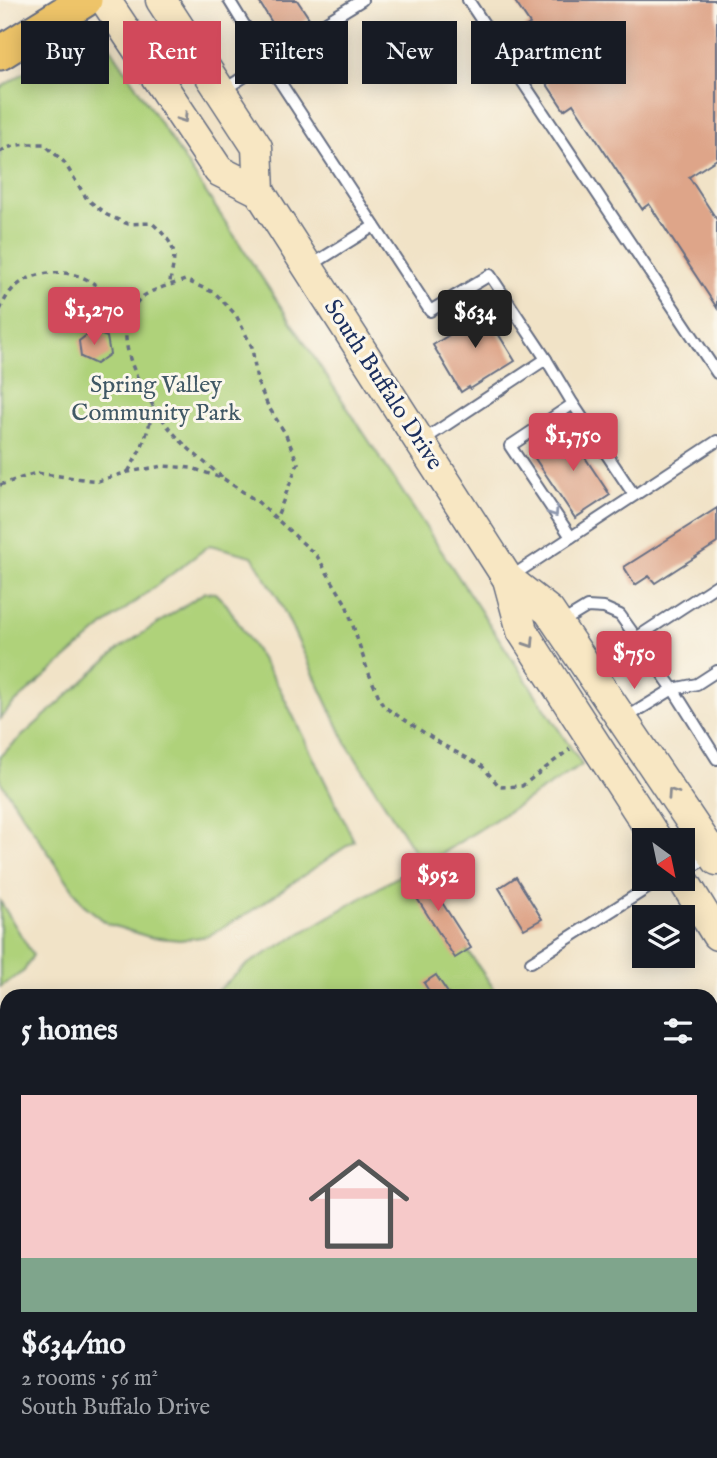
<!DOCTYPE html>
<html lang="en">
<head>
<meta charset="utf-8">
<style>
  :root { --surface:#171b24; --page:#20242c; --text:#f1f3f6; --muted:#9ea1a6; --line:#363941; --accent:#d1495b }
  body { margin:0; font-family:"IM FELL English",serif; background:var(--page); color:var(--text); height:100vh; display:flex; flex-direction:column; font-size:26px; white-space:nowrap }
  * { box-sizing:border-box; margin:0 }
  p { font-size:23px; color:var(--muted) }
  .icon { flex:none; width:38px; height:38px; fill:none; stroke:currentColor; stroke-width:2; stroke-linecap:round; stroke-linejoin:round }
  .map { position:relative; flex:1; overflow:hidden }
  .details { position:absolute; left:0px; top:989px; width:718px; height:471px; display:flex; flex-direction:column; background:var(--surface); border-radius:21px 21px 0 0; box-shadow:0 4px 18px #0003 }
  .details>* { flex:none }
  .top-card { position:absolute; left:21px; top:21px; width:676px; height:63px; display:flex; gap:14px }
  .needle { width:46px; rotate:147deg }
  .controls { position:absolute; left:632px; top:828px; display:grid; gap:14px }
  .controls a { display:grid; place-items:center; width:63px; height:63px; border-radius:0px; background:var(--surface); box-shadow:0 4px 18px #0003; font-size:35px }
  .price { position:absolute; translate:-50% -60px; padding:0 16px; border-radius:7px; background:var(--accent); color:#fff; font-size:23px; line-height:46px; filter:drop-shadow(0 2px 4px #0008) }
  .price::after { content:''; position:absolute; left:50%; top:42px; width:21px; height:16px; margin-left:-10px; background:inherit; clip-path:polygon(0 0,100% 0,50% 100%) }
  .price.active { background:#222; color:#fff }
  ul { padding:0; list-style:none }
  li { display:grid; align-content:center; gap:14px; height:371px; padding:0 21px }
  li+li { border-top:2px solid var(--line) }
  li span { display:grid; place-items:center; height:217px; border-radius:0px; color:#555 }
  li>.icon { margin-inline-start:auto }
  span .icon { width:126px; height:126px; fill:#fffc; stroke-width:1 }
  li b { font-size:30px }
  h2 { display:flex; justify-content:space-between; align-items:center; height:84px; padding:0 21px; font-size:30px }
  .chip { padding:0 24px; border-radius:0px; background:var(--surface); box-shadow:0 4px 18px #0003; font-size:24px; line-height:63px }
  .chip.active { background:var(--accent); color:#fff }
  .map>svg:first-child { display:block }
</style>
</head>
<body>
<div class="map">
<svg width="717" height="1458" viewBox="0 0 717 1458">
  <rect width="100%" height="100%" fill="#fbf7ec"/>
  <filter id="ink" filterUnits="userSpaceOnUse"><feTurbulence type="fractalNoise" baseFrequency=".0143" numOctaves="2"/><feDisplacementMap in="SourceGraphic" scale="14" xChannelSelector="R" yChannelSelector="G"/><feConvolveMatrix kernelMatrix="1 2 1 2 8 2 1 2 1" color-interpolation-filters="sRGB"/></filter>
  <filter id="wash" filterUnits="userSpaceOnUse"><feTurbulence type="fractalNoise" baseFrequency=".00686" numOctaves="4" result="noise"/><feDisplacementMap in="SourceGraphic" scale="28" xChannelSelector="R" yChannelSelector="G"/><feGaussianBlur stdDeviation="1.57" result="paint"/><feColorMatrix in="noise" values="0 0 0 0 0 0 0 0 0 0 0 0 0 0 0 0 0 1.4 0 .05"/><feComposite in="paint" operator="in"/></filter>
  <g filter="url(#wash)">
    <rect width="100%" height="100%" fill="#f1e3c7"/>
    <!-- green -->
    <g fill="#afd27a" stroke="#65806c" stroke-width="2">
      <polygon points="95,33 105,39 582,765 423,865 346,743 278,598 252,556 210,545 106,624 11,706 0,719 0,88 84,35"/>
      <polygon points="205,592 215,593 227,605 280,689 354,841 250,912 208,936 180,940 149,937 108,924 83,904 0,781 0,756 119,649"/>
      <polygon points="411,869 499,996 211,996 248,964"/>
      <polygon points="0,901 33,955 24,971 0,987"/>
      <polygon points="0,1299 7,1310 7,1452 98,1453 102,1458 0,1458"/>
      <polygon points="310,1452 314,1458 117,1458 114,1453"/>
      <polygon points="348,1453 396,1453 387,1458 352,1458"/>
    </g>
    <g id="blocks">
      <!-- building -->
      <g fill="#dea589">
        <polygon points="258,0 297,0 309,18 281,37"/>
        <polygon points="514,0 717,0 717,159 689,177 717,220 717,308 649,204 642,209 573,104 564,110 533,63 542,57 523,28 530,24"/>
        <polygon points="487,303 500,323 494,327 515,361 470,389 469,387 461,392 433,345 470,322 466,316"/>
        <polygon points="92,331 107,337 110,354 96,364 81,357 79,341"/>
        <polygon points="577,428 592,451 584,456 610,495 575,518 534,457"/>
        <polygon points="717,508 717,543 655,583 649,576 635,585 624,567"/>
        <polygon points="420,868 471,948 455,958 404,878"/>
        <polygon points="516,877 542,919 524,929 499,888"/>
        <polygon points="436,975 450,996 432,996 424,983"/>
      </g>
    </g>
  </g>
  <g filter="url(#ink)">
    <use href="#blocks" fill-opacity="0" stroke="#666e83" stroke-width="2"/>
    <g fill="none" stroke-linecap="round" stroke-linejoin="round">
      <defs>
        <g id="lane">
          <polyline points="229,0 267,62 430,311 490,275 546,359 422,441"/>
          <polyline points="468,0 717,373"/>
          <polyline points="318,27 362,0"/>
          <polyline points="222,91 267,62"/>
          <polyline points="310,266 374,226"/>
          <polyline points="546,359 573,404 510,446 571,537"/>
          <polyline points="573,404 634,495"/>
          <polyline points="509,578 717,441"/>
          <polyline points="559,624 587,607 604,608 620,615 673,689 697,684 717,671"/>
          <polyline points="636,638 717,585"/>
          <polyline points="624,719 673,689 717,759"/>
          <polyline points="531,962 663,878"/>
          <polyline points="717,1244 717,1246"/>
        </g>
        <polyline id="street" points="682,867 717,845"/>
        <g id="secondary">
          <polyline points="105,0 219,171 259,191 508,579 522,631 657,840"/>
          <polyline points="161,0 257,147 259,191"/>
          <polyline points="508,579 549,611 717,860"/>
          <polyline points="682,878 717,935"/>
        </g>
        <polyline id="primary" points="0,53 85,0"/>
      </defs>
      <!-- lane casing -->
      <use href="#lane" stroke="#666e83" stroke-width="14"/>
      <!-- street casing -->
      <use href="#street" stroke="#666e83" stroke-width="24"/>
      <!-- secondary casing -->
      <use href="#secondary" stroke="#666e83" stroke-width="33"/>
      <!-- primary casing -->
      <use href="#primary" stroke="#666e83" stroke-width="37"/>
      <!-- path -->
      <g stroke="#666e83" stroke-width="3.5" stroke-dasharray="5 5" stroke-linecap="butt">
        <path d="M 0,152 C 13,143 29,144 44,144 L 64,162 L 87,199 L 107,215 L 128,224 L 152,223 C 179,248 176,252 169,286"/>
        <path d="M 0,310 C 3,304 6,296 11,291 C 29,271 62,268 86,279 C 102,287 115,302 128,314"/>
        <path d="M 128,472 C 142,448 149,433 153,406"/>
        <path d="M 222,477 C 204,462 185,447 170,429 C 145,397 104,334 140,299 C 150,289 172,285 185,280 L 215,293 L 236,315 L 252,347 L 257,381 L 268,406 L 285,433 L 298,463 L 276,519"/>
        <polyline points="0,485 36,473 98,481 128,472 163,466 192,468 224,479 258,502 317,556 346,604 367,669 383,706 443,745 482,766 500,787 522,786 570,749"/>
        <polyline points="0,1409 7,1415"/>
        <polyline points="25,1452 26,1458"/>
      </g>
      <!-- lane -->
      <use href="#lane" stroke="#fff" stroke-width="10"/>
      <!-- street -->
      <use href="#street" stroke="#fff" stroke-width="21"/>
      <!-- secondary -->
      <use href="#secondary" stroke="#f8e7c3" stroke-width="30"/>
      <!-- primary -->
      <use href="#primary" stroke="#eec469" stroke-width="33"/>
    </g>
    <!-- one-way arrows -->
    <defs><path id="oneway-chevron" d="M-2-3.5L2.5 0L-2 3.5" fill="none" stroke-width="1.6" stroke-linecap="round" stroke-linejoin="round" transform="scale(1.75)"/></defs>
    <g stroke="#8a8b90">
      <use href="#oneway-chevron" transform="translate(183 118) rotate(56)"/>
      <use href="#oneway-chevron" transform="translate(530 643) rotate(57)"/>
      <use href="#oneway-chevron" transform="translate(672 793) rotate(-124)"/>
    </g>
    <use stroke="#8d97ae" href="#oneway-chevron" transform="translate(554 512) rotate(56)"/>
  </g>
  <g text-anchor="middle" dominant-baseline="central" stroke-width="6" stroke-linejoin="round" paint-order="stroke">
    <!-- park labels -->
    <g font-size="24" fill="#405865" stroke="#fbf7ec">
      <text x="156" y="385">Spring Valley<tspan x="156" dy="28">Community Park</tspan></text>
    </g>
    <!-- street labels -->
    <g font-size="24" fill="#1b2f5e" stroke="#fbf7ec">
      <text transform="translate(383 385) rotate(57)">South Buffalo Drive</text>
    </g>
  </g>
</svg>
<div class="controls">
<a><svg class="needle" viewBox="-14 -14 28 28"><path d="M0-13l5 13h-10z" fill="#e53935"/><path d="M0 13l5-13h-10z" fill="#9ea1a6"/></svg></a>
<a><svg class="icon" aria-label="layers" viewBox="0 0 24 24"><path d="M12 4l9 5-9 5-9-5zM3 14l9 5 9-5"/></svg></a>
</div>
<b class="price" style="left:94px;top:347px">$1,270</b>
<b class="price active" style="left:475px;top:350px">$634</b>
<b class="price" style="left:573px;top:473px">$1,750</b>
<b class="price" style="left:634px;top:691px">$750</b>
<b class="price" style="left:438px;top:913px">$952</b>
<div class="top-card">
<a class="chip">Buy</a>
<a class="chip active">Rent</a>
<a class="chip">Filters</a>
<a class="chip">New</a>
<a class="chip">Apartment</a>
</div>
<section class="details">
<h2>5 homes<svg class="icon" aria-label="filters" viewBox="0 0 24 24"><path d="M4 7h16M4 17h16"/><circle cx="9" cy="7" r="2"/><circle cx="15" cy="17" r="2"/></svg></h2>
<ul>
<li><span style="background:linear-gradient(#f6c9c9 75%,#7fa58c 0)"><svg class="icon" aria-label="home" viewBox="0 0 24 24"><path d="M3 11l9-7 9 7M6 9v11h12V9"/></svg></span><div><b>$634/mo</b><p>2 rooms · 56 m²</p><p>South Buffalo Drive</p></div></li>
</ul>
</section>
</div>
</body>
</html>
